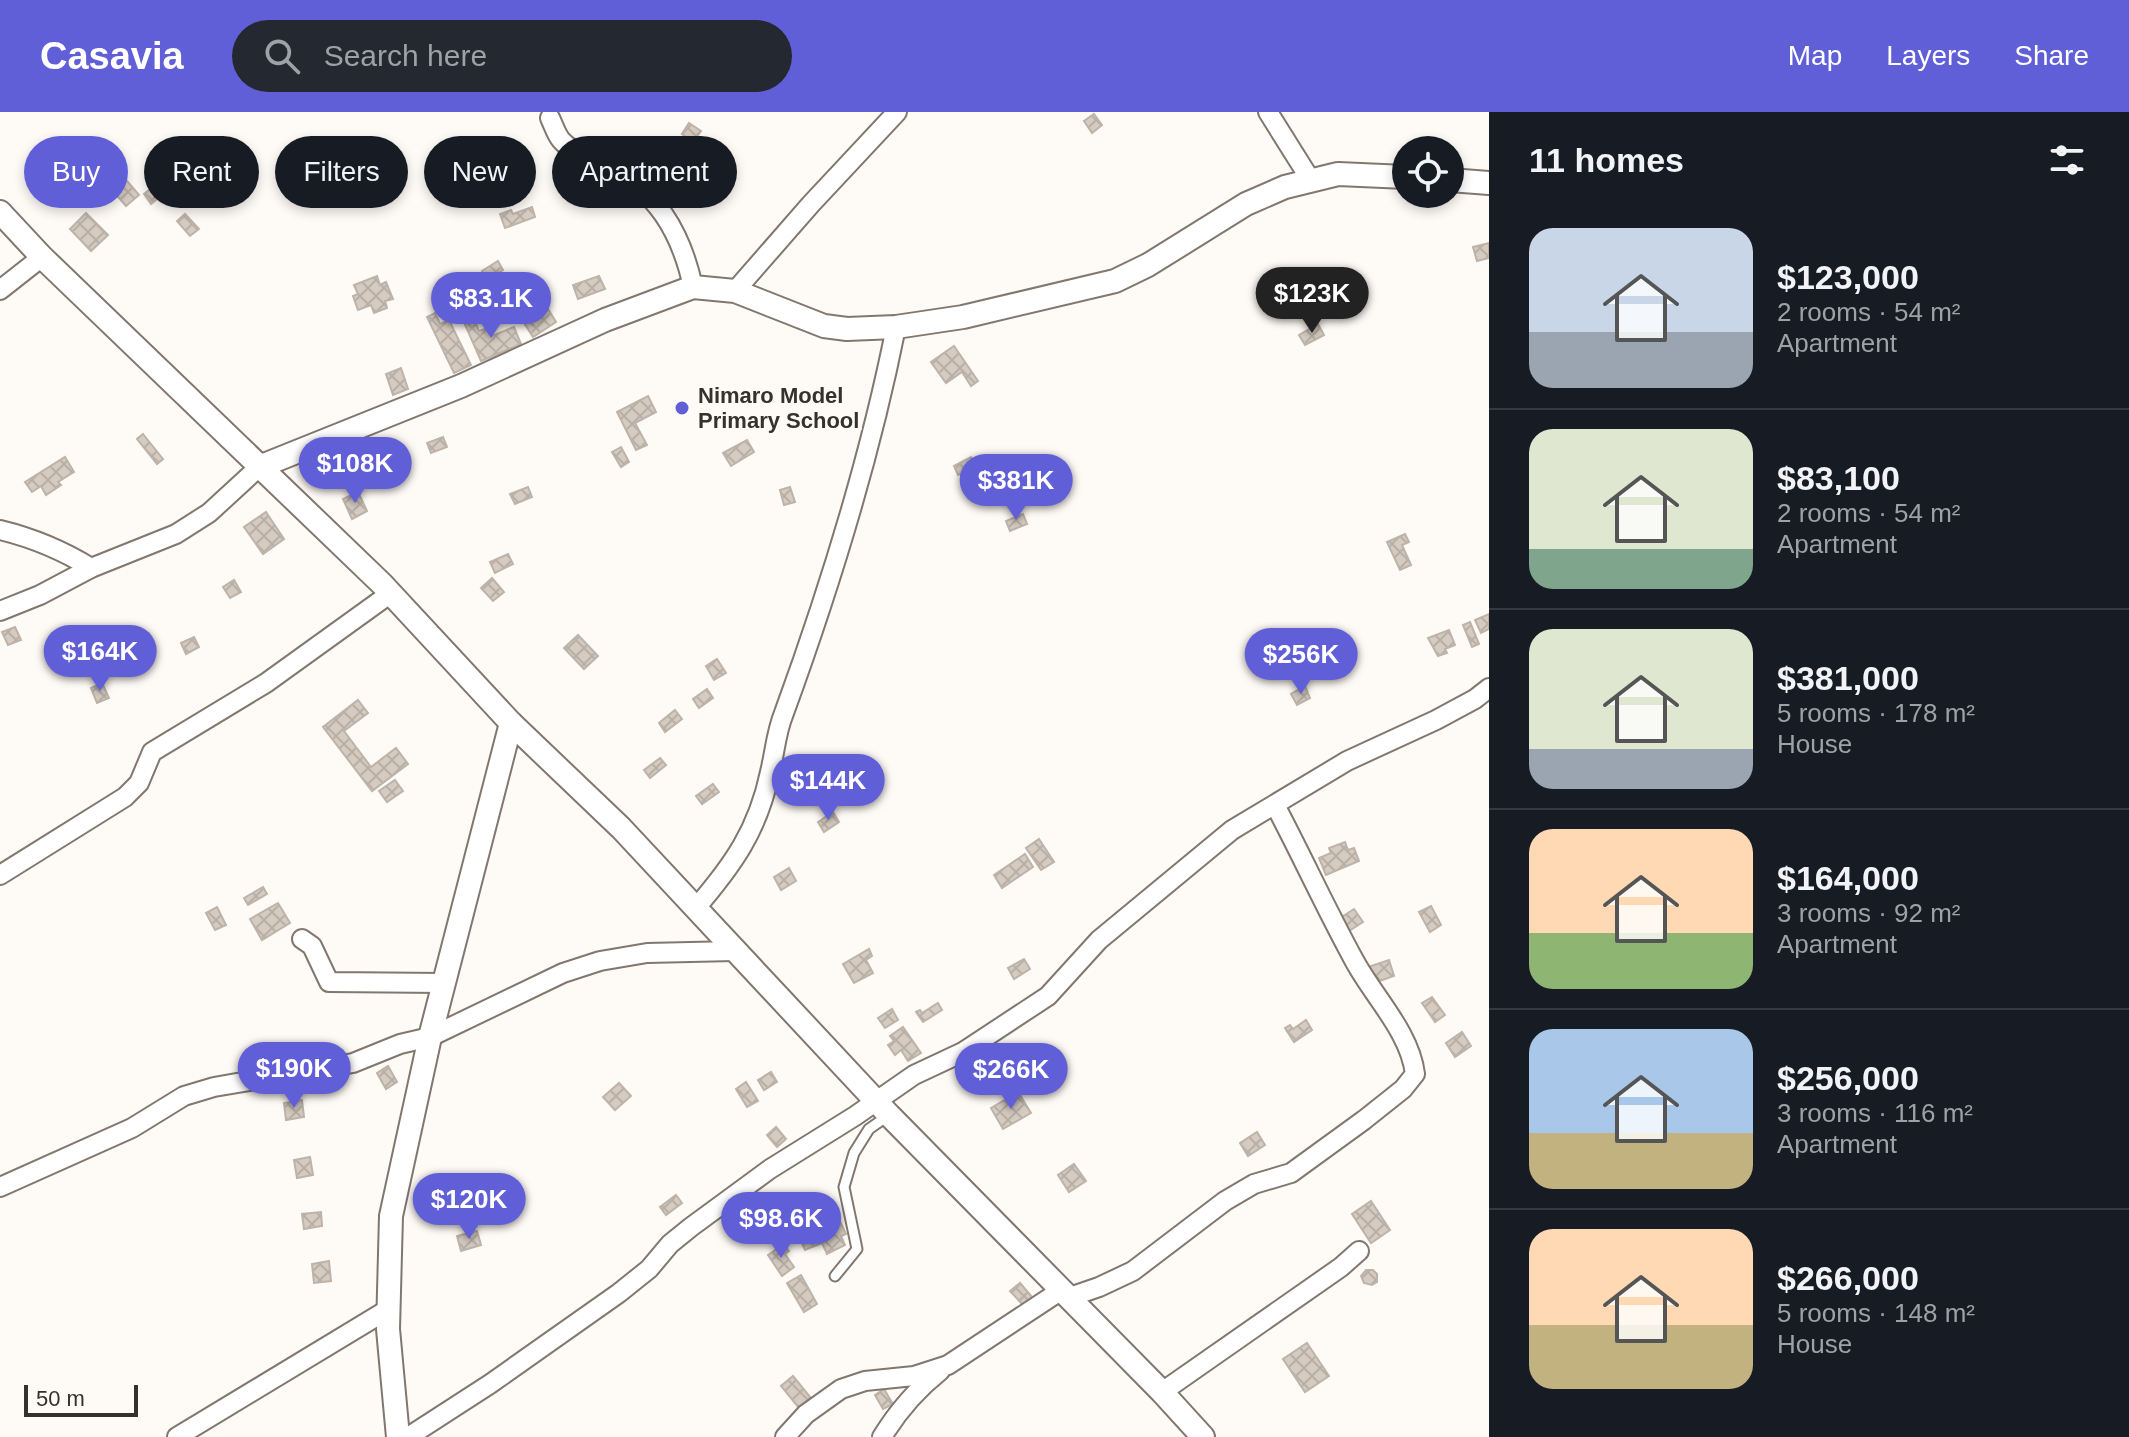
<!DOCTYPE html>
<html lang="en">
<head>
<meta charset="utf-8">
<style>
  :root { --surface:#171b24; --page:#242831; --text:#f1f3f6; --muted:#9ea1a6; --line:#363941; --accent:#615fd8 }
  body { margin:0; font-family:Arial,sans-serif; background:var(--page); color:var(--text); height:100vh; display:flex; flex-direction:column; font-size:30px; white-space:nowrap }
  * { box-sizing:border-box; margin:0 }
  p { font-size:26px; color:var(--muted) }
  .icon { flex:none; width:44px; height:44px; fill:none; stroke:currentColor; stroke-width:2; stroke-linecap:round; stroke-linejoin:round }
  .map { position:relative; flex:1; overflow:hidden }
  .details { display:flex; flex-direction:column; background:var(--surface); width:640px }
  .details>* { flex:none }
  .hud { position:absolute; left:24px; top:24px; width:760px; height:72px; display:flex; gap:16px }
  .controls { position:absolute; left:1392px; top:24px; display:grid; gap:16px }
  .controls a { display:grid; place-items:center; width:72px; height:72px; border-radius:50%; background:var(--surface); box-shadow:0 4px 12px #0003; font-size:40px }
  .scale { position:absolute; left:24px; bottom:20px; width:114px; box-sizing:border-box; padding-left:8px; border:4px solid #35312d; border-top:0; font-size:22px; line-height:28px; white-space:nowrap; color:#35312d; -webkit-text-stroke:6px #fefaf6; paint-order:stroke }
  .price { position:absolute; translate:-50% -68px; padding:0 18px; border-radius:28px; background:var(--accent); color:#fff; font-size:26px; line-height:52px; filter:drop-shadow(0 2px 4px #0008) }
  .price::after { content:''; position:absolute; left:50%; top:48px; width:24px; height:18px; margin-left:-12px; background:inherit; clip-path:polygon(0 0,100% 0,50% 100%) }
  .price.selected { background:#222; color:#fff }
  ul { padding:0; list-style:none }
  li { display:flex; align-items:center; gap:24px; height:200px; padding:0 40px }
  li+li { border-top:2px solid var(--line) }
  li span { display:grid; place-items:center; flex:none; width:224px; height:160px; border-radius:24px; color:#555 }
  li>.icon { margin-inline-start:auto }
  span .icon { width:96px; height:96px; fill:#fffc; stroke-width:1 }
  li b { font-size:34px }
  h2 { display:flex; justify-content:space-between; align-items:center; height:96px; padding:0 40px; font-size:34px }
  .tag { padding:0 28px; border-radius:36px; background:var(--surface); box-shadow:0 4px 12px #0003; font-size:28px; line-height:72px }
  .tag.selected { background:var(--accent); color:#fff }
  header { display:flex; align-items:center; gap:48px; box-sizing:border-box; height:112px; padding:0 40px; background:var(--accent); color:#fff }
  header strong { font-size:38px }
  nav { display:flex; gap:44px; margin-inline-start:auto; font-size:28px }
  .search { width:560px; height:72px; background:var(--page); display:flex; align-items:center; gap:20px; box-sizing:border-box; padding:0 28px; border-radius:44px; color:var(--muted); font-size:30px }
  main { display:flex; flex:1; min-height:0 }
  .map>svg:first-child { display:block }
</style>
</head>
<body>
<header>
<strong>Casavia</strong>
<div class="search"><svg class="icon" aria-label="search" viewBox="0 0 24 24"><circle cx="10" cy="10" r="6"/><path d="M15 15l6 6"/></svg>Search here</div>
<nav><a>Map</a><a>Layers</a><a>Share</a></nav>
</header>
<main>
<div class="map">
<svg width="1489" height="1325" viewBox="0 0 1489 1325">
  <defs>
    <pattern id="building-cross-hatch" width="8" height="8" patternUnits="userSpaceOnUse" patternTransform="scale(2)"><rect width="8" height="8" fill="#d6cbc1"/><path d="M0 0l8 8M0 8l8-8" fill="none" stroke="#b8afa6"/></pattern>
  </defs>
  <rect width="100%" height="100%" fill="#fefaf6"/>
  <!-- building -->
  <g fill="url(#building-cross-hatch)" stroke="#bdb3a9" stroke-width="2">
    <polygon points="1094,2 1102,13 1092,21 1084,9"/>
    <polygon points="689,11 701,19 693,30 682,22"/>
    <polygon points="679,28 697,42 690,51 672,37"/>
    <polygon points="654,53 664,61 653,74 643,66"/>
    <polygon points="512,58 517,74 522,72 525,82 506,89 498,63"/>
    <polygon points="127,69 139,83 126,94 114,80"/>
    <polygon points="155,73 162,83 151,92 144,82"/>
    <polygon points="532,95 535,105 505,116 500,102 511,98 513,102"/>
    <polygon points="86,101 108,123 91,139 70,117"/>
    <polygon points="185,102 199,117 190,124 177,109"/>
    <polygon points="1489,131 1489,146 1477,149 1473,135"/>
    <polygon points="498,149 503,158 487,168 482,159"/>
    <polygon points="377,164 380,173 386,170 393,187 385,189 387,196 374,201 371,193 358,198 353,184 358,182 354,173"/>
    <polygon points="599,164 605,177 578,187 573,173"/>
    <polygon points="530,168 542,187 534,193 525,179 517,184 525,197 516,203 504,184"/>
    <polygon points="545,192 556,210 533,225 521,206"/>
    <polygon points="435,201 440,212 449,208 471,253 454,261 427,205"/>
    <polygon points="473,204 479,219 488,216 492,224 514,215 521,232 481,249 463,208"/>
    <polygon points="1318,212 1324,223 1305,233 1299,223"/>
    <polygon points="954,234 978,269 971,274 962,260 946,271 931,250"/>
    <polygon points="401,256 408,277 393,283 386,262"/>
    <polygon points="648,284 656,300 635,311 647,333 636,338 617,300"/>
    <polygon points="143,322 163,347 157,352 137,327"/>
    <polygon points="443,325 447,335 431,341 427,331"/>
    <polygon points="747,328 754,340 731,354 723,341"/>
    <polygon points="621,335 629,350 621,355 612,340"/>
    <polygon points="65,345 74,360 58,370 61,373 46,383 41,374 32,380 25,370"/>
    <polygon points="335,345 347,357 336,367 325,355"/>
    <polygon points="971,345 976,355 958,363 954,354"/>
    <polygon points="386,354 389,361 365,371 362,364"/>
    <polygon points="528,375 532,385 515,392 510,382"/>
    <polygon points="790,375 795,390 784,393 780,378"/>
    <polygon points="358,380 367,399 352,407 343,387"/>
    <polygon points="266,400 284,427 263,442 244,415"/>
    <polygon points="1023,402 1027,412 1010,419 1006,409"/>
    <polygon points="1405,422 1409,430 1402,433 1411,453 1400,458 1387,430"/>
    <polygon points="508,442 513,452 495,461 490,450"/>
    <polygon points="492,466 504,480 493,489 481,476"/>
    <polygon points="234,468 241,480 230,486 223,475"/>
    <polygon points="1489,502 1489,517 1481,521 1475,508"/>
    <polygon points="1470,510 1479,532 1472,535 1463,513"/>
    <polygon points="15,515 21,528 8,533 2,520"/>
    <polygon points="1449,518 1455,533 1445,537 1447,541 1438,544 1428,526"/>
    <polygon points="578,523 598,544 584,557 564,536"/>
    <polygon points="194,525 199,535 186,542 181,531"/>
    <polygon points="717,547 726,561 714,568 706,554"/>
    <polygon points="102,571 109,586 97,591 91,576"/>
    <polygon points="1305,574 1310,586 1297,593 1291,582"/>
    <polygon points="707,577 713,586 699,596 693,587"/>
    <polygon points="358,588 368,601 344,619 371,655 396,636 408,652 372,679 323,615"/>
    <polygon points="675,598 682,607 665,620 659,611"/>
    <polygon points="660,646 666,653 650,666 644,658"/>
    <polygon points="395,668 403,679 387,690 379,679"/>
    <polygon points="713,672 719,680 702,692 696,684"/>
    <polygon points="833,700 839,710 824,720 818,710"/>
    <polygon points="1039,727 1054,750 1041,758 1026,736"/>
    <polygon points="1345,730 1348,738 1354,736 1359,749 1326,763 1319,746 1331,741 1329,736"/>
    <polygon points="1025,742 1033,755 1002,776 994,763"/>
    <polygon points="789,756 796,769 781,778 774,765"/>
    <polygon points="263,775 267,782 248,793 244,786"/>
    <polygon points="278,791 290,811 262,828 250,807"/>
    <polygon points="1431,794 1441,813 1430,820 1419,800"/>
    <polygon points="217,795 226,813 215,818 206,801"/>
    <polygon points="1354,797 1363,810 1346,821 1337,808"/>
    <polygon points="869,837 872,844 866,848 873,861 854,871 843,852"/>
    <polygon points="1024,847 1030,857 1014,867 1008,856"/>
    <polygon points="1389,848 1394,864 1374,871 1368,855"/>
    <polygon points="1432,885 1445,903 1435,910 1422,891"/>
    <polygon points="938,891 942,898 923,910 916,900 920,898 922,901"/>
    <polygon points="892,897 898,908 885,916 878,906"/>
    <polygon points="1306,908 1312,918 1294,930 1285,916 1290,913 1293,917"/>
    <polygon points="903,915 921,941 908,949 901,938 895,943 888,933 894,929 890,924"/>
    <polygon points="1462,920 1471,934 1455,945 1446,931"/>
    <polygon points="292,935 295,953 278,956 275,938"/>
    <polygon points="388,954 397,970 386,977 377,961"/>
    <polygon points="771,960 777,970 764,978 758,968"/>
    <polygon points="746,970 758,989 747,995 736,977"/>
    <polygon points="619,971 631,984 615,998 603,985"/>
    <polygon points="1018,980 1031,1001 1003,1017 991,996"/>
    <polygon points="302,988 304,1005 286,1008 284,991"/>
    <polygon points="776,1015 786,1027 777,1035 767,1023"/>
    <polygon points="1257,1020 1265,1033 1248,1044 1240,1031"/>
    <polygon points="310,1045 313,1063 297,1066 294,1048"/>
    <polygon points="1074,1052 1086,1069 1069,1080 1058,1063"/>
    <polygon points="676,1083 682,1091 666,1103 660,1095"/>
    <polygon points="1371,1089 1390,1118 1371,1131 1352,1102"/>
    <polygon points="828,1094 834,1107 838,1105 846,1122 841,1124 845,1133 827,1142 822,1131 805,1138 799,1125 814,1118 807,1103"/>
    <polygon points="321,1100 322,1114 304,1117 302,1102"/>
    <polygon points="477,1119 481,1133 461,1139 457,1124"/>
    <polygon points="784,1132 789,1139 785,1142 794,1155 782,1164 768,1143"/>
    <polygon points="329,1149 331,1169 314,1171 312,1152"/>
    <polygon points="1366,1158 1373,1158 1377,1162 1377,1170 1372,1173 1364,1171 1361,1164"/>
    <polygon points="801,1163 817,1192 804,1200 787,1171"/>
    <polygon points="1020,1171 1032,1185 1023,1193 1010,1179"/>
    <polygon points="1307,1231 1329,1264 1305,1280 1283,1247"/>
    <polygon points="793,1264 811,1286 799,1296 781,1274"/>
    <polygon points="884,1277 893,1292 883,1297 875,1283"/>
  </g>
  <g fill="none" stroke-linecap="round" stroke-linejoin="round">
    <defs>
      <polyline id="service" points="835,1164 857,1137 844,1075 854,1041 869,1017 889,1003"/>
      <g id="minor">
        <polyline points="1268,0 1310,67"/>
        <path d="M 550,6 C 553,12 556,22 561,28 C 572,41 591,44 605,51 C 656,79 681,119 693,175"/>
        <polyline points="0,178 42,145"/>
        <polyline points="735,179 811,92 897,0"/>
        <path d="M 0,418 C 33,426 62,438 91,456"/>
        <polyline points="0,499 40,483 91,456 176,422 209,401 259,355"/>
        <polyline points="0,763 125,685 139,671 152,640 266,571 391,481"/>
        <path d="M 695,797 C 733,753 758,718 770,660 C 775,640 776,620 784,601 C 830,475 870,346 896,215"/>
        <polyline points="302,827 312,834 329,870 444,871"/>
        <polyline points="0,1075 132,1016 184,984 214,975 353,951 400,932 430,925 563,861 600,849 647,841 734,839"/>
        <path d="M 1067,1186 L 1099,1175 L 1133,1159 L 1225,1089 L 1254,1072 L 1291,1061 L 1364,1008 L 1403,977 L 1415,962 C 1410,920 1373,884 1354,848 C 1326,797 1302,744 1275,693"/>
        <polyline points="1162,1280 1341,1155 1359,1139"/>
        <polyline points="177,1325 387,1198"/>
        <polyline points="408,1325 490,1272 619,1181 649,1157 670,1132 691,1115 770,1057 855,1004 914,963 963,940 1048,884 1099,828 1232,718 1347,649 1436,608 1475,587 1489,576"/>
        <polyline points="785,1325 806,1302 841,1277 865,1269 914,1264 948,1253 1060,1179"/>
        <path d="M 882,1325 C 898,1299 916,1278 940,1259"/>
      </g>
      <g id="tertiary">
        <polyline points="1450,68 1489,71"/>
        <polyline points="0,100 42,145 382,472 511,611 621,716 889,1003 1162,1280 1203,1325"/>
        <polyline points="259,355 461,274 605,208 693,175 735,179 824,214 847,217 896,215 963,205 1115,169 1148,153 1246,92 1285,75 1338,62 1406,65"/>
        <polyline points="398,1325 388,1217 391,1104 430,925 511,611"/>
      </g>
    </defs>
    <!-- service casing -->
    <use href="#service" stroke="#81776e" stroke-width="13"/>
    <!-- minor casing -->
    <use href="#minor" stroke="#81776e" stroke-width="22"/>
    <!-- tertiary casing -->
    <use href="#tertiary" stroke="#81776e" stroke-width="26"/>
    <!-- service -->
    <use href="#service" stroke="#fff" stroke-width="9"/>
    <!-- minor -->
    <use href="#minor" stroke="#fff" stroke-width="18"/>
    <!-- tertiary -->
    <use href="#tertiary" stroke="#fff" stroke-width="22"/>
  </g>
  <!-- markers -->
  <circle fill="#615fd8" stroke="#fefaf6" stroke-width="3" cx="682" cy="296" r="8"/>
  <g text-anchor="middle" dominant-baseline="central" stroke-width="8" stroke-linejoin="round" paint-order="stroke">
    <!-- poi labels -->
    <g font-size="22" font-weight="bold" fill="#35312d" stroke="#fefaf6" text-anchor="start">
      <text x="698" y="283">Nimaro Model<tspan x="698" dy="25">Primary School</tspan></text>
    </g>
  </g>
</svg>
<div class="controls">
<a><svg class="icon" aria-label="locate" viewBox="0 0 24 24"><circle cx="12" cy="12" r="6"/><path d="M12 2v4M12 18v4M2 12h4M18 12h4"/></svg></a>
</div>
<div class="scale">50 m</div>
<b class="price selected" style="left:1312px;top:223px">$123K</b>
<b class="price" style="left:491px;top:228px">$83.1K</b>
<b class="price" style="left:355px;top:393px">$108K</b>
<b class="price" style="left:1016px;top:410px">$381K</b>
<b class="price" style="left:100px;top:581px">$164K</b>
<b class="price" style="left:1301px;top:584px">$256K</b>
<b class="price" style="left:828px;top:710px">$144K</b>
<b class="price" style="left:294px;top:998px">$190K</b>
<b class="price" style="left:1011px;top:999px">$266K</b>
<b class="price" style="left:469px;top:1129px">$120K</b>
<b class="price" style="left:781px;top:1148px">$98.6K</b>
<div class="hud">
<a class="tag selected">Buy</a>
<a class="tag">Rent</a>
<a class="tag">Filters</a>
<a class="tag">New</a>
<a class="tag">Apartment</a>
</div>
</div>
<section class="details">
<h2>11 homes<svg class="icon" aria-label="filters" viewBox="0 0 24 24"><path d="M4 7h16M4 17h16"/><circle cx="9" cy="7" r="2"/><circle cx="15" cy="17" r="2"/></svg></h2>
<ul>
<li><span style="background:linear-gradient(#c9d6e8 65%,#9aa5b1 0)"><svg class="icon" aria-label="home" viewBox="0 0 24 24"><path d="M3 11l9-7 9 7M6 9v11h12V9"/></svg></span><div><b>$123,000</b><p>2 rooms · 54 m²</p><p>Apartment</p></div></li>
<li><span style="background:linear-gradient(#dfe7d0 75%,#7fa58c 0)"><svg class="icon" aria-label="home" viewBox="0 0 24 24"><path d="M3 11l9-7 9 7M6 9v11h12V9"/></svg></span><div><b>$83,100</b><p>2 rooms · 54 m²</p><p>Apartment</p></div></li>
<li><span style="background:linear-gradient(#dfe7d0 75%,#9aa5b1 0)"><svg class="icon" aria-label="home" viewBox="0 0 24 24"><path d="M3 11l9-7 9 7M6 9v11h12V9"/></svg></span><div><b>$381,000</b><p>5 rooms · 178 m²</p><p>House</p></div></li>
<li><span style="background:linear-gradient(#ffd9b3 65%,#8fb573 0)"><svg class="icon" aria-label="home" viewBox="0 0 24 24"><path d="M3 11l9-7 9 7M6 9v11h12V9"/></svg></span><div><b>$164,000</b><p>3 rooms · 92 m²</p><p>Apartment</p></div></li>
<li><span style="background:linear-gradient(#a9c7e8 65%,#c2b280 0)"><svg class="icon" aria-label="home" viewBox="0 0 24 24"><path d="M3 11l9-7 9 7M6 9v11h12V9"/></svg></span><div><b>$256,000</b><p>3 rooms · 116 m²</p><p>Apartment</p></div></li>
<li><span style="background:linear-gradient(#ffd9b3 60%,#c2b280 0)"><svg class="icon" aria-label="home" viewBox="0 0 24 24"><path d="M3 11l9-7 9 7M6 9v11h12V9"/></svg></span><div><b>$266,000</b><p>5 rooms · 148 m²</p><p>House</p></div></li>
</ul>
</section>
</main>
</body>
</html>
